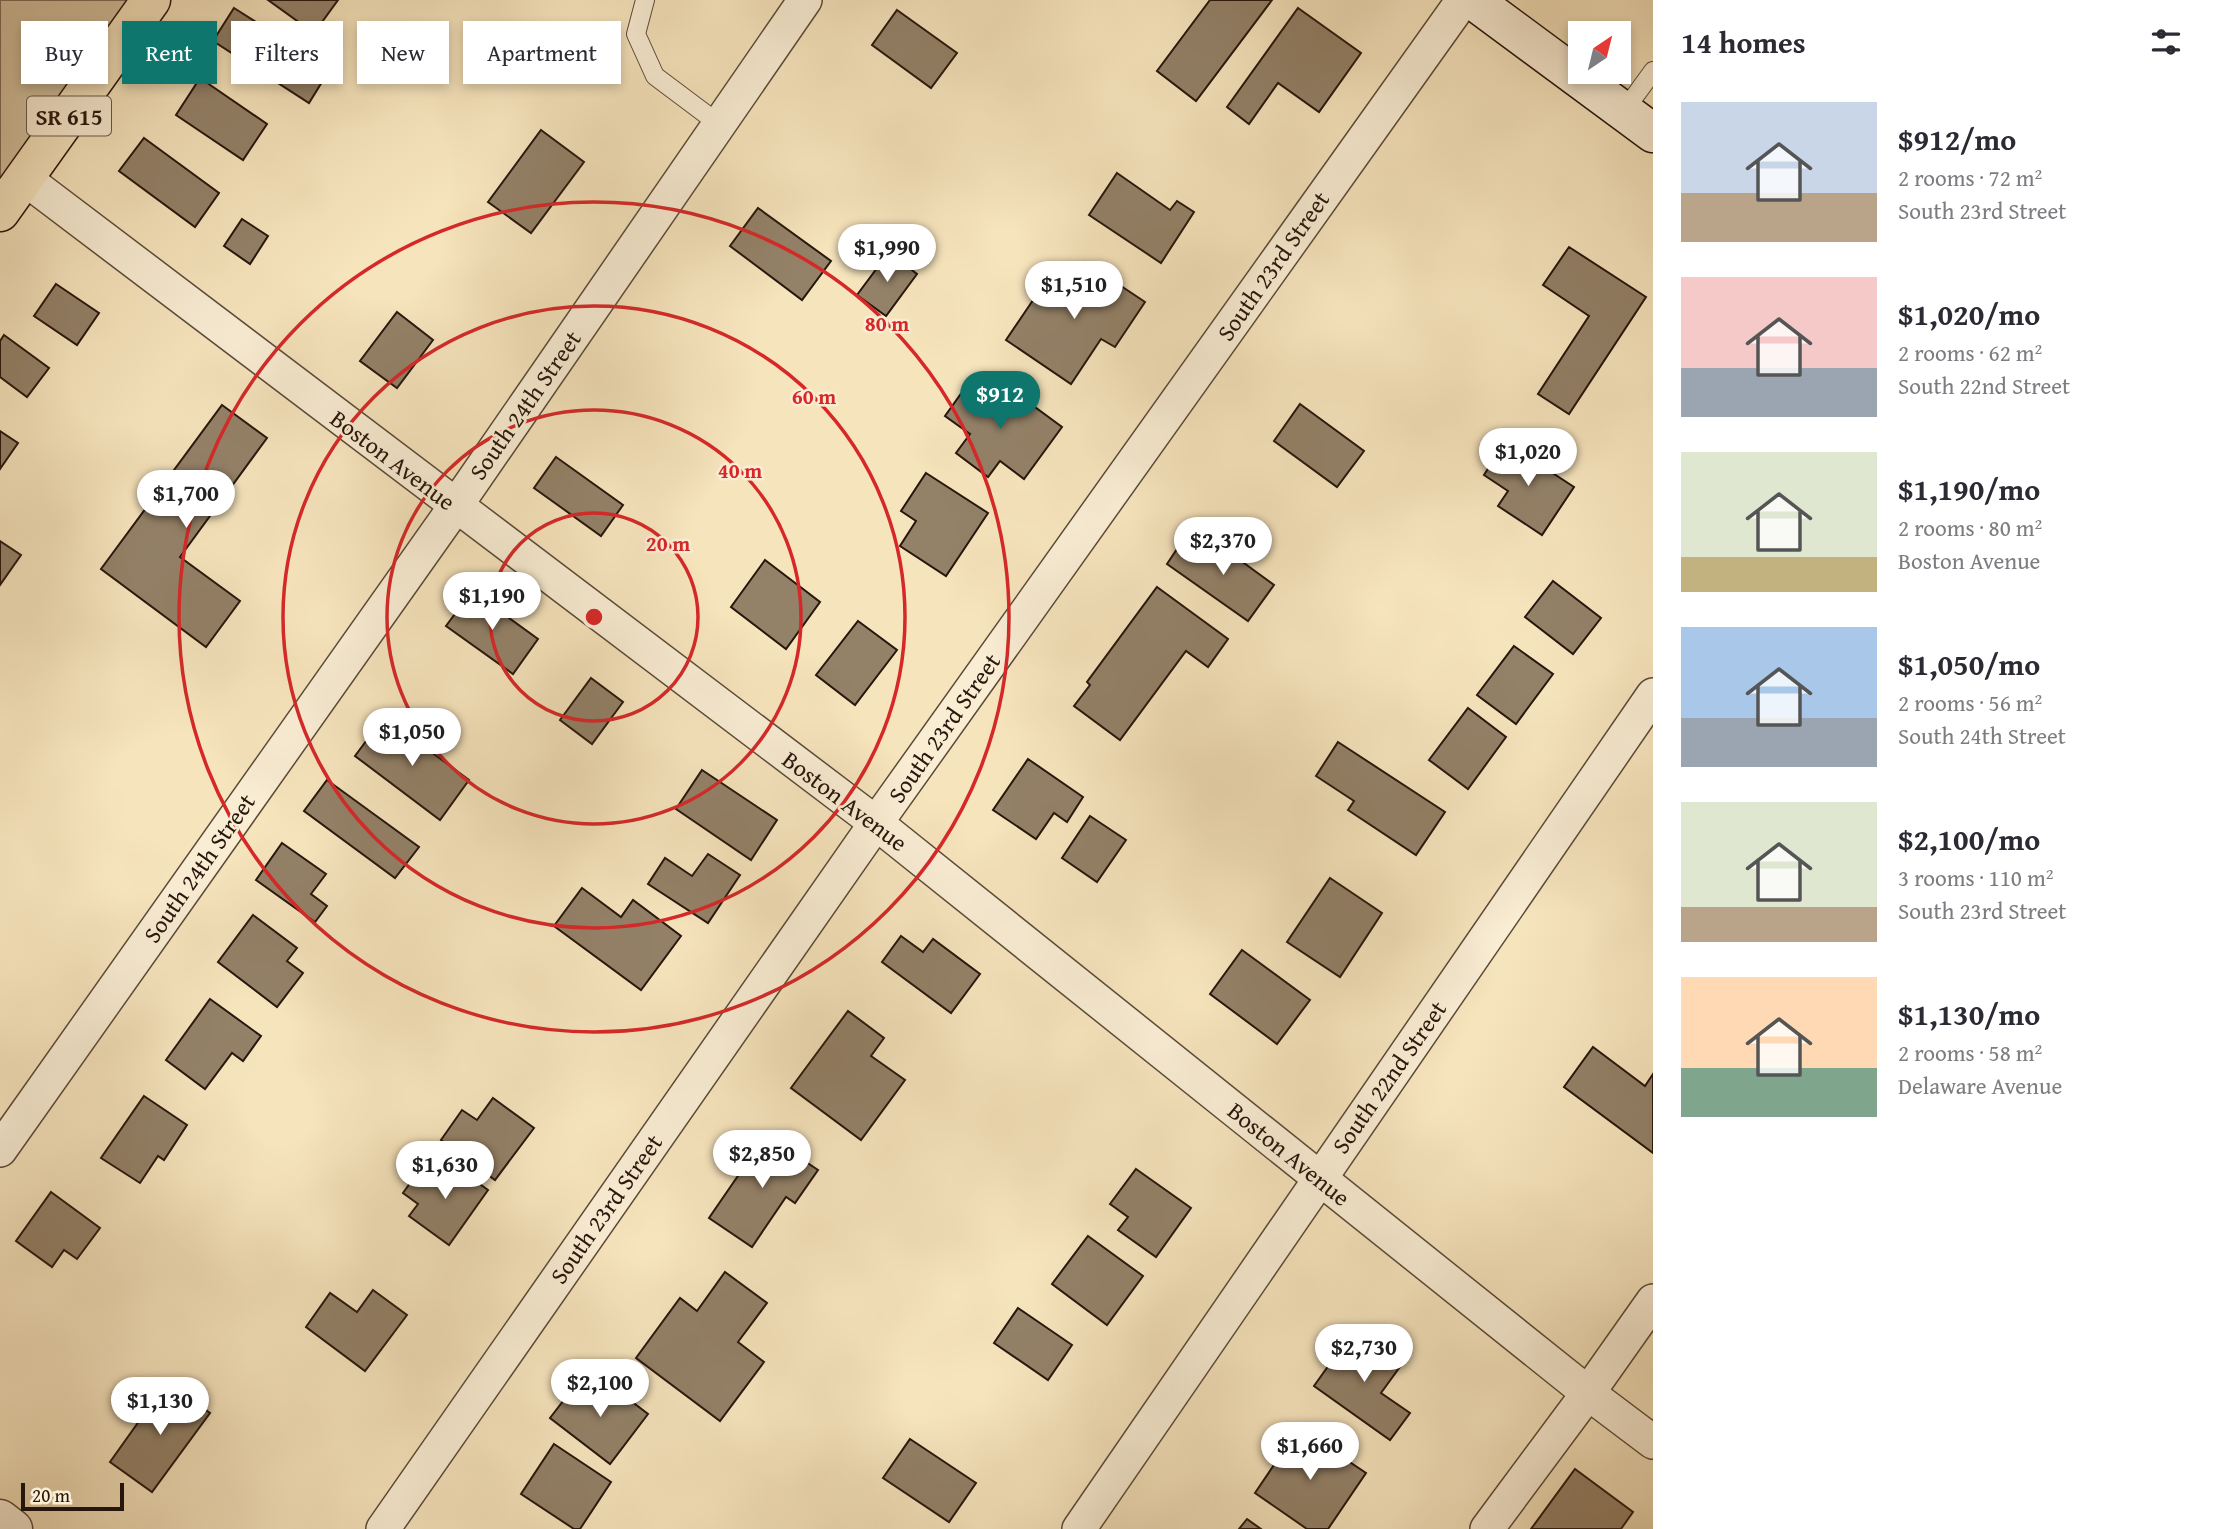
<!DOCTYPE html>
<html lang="en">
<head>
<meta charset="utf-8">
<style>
  :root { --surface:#fff; --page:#f2f2f3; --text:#2b2b33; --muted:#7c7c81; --accent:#0f766e }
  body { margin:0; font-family:"Gentium Book Plus",serif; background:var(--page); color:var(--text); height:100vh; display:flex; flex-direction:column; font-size:26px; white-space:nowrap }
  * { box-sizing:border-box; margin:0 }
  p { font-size:23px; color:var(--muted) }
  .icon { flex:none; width:38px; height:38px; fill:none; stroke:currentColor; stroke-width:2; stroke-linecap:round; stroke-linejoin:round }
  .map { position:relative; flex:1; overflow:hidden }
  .sheet { display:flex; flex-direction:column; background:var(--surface); width:560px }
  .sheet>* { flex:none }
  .banner { position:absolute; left:21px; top:21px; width:665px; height:63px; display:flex; gap:14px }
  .needle { width:46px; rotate:35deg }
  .tools { position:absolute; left:1568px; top:21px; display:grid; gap:14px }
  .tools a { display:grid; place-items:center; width:63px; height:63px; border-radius:0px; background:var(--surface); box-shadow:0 4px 10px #0003; font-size:35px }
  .scale { position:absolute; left:21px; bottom:18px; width:103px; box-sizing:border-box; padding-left:7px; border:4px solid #27160c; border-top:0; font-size:19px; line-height:24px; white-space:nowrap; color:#27160c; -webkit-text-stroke:5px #f9edd4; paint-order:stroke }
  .price { position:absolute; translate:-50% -60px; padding:0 16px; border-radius:24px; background:#fff; color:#222; font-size:23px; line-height:46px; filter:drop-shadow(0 2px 4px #0008) }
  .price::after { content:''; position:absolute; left:50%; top:42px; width:21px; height:16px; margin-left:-10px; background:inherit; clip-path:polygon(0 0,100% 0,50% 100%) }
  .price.selected { background:var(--accent); color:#fff }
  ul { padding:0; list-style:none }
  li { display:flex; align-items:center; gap:21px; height:175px; padding:0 28px }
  li span { display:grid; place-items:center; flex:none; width:196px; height:140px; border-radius:0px; color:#555 }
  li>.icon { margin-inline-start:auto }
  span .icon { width:84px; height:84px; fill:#fffc; stroke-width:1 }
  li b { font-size:30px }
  h2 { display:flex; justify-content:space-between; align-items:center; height:84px; padding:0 28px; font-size:30px }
  .chip { padding:0 24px; border-radius:0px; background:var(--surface); box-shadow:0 4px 10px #0003; font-size:24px; line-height:63px }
  .chip.selected { background:var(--accent); color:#fff }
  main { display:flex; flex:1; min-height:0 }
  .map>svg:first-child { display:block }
</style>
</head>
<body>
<main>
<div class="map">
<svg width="1653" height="1529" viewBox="0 0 1653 1529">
  <rect width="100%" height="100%" fill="#f6e4bd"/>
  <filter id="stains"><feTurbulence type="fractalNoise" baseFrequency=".00286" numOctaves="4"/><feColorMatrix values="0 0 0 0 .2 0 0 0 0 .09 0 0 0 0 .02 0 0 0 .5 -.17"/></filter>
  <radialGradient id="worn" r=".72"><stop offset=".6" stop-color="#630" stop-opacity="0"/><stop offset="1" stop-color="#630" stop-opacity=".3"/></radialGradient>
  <!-- green -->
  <polygon fill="#d3c19f" stroke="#7d6c56" stroke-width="2" points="0,0 130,0 0,182"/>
  <!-- building -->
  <g fill="#938168" stroke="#27160c" stroke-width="2">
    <polygon points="268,0 338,0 314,33"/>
    <polygon points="1210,0 1272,0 1196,101 1157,71"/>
    <polygon points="234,8 330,69 309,103 213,41"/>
    <polygon points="1298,8 1361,53 1319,112 1278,83 1249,124 1227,107"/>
    <polygon points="897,10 957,53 931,88 872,45"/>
    <polygon points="200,78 267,124 243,160 176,115"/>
    <polygon points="541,130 584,162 531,233 488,202"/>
    <polygon points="144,138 219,193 195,227 119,171"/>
    <polygon points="1117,173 1170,210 1177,201 1194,212 1161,263 1089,215"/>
    <polygon points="758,208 831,261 802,300 730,246"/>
    <polygon points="242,219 268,236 250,264 224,246"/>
    <polygon points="1569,247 1646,297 1569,414 1538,394 1589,316 1543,285"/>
    <polygon points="889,252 917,274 886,316 857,295"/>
    <polygon points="1085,262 1145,302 1115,347 1101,339 1071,384 1006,340 1050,275 1068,286"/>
    <polygon points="56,284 99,313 77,345 34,316"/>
    <polygon points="397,312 433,340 397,388 360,361"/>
    <polygon points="4,335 49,368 27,397 0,377 0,341"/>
    <polygon points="973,377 1021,412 1028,402 1062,427 1024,479 1000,461 988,477 956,453 970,434 945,416"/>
    <polygon points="1300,404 1364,451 1337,487 1274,441"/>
    <polygon points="222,405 267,438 180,557 240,601 206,647 101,569"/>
    <polygon points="0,431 18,443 0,469"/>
    <polygon points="1505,442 1574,487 1542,535 1498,506 1508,491 1484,475"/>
    <polygon points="556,457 623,505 601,536 534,488"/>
    <polygon points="926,473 988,513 946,576 900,546 916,521 901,511"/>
    <polygon points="1207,536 1274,585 1248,621 1167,564 1179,546 1193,556"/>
    <polygon points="0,541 21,555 0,585"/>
    <polygon points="765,560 820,602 786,649 731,607"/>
    <polygon points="1553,581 1601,618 1573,654 1525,617"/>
    <polygon points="1157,587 1228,639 1208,667 1186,651 1120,740 1074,706 1090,685 1087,682"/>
    <polygon points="472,591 538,639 513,674 446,626"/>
    <polygon points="858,621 897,650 855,705 816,675"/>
    <polygon points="1514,646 1553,674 1516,724 1477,695"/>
    <polygon points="591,678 623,702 592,744 560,720"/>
    <polygon points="1468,708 1506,737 1468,789 1429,760"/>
    <polygon points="384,717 469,780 440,820 355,756"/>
    <polygon points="1338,742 1445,812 1416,855 1348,810 1354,801 1316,776"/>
    <polygon points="1028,759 1083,797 1067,822 1054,813 1036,839 993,810"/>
    <polygon points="702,770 777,820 751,860 676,809"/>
    <polygon points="327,780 419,847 395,878 304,811"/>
    <polygon points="1090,816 1126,840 1097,882 1062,858"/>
    <polygon points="282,843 326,874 311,894 327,906 315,922 256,880"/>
    <polygon points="708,854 740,875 708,923 648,884 665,858 692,876"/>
    <polygon points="1330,878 1382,913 1340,977 1287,942"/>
    <polygon points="582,888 621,917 633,900 681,936 641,990 554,926"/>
    <polygon points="253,915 297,948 287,961 303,973 277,1007 218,962"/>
    <polygon points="901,936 923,952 933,939 980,974 951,1013 882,962"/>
    <polygon points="1242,950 1310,1000 1277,1044 1210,994"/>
    <polygon points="210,999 261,1036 243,1061 232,1053 205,1089 166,1060"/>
    <polygon points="848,1011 884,1038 871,1056 905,1080 861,1140 791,1088"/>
    <polygon points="1593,1047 1645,1086 1653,1074 1653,1153 1564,1087"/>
    <polygon points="144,1096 187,1125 164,1160 158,1156 140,1183 101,1158"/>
    <polygon points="493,1098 534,1128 495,1180 441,1140 462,1110 477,1120"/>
    <polygon points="766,1135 818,1170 795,1203 786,1197 752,1247 709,1218"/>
    <polygon points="449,1162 488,1190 449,1245 409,1216 418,1204 403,1193 418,1172 434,1183"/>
    <polygon points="1136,1169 1191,1208 1156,1257 1118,1230 1128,1217 1110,1204"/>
    <polygon points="51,1192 100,1228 77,1259 64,1250 52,1267 16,1241"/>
    <polygon points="1088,1236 1143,1276 1107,1325 1052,1284"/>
    <polygon points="725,1272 767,1303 738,1342 764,1362 720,1421 636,1358 680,1298 697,1311"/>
    <polygon points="373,1290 407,1315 365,1371 306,1327 330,1293 357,1312"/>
    <polygon points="1018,1308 1072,1345 1048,1380 994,1343"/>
    <polygon points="1354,1330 1402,1364 1381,1393 1410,1413 1390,1440 1314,1386"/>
    <polygon points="597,1375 648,1414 610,1464 550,1418 570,1392 579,1398"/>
    <polygon points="167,1382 210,1413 152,1492 110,1462"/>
    <polygon points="1299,1428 1366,1473 1328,1529 1307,1529 1255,1493"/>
    <polygon points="910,1439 976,1483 949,1522 883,1478"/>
    <polygon points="554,1444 611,1482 580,1529 574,1529 521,1494"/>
    <polygon points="1575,1469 1633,1512 1621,1529 1531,1529"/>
    <polygon points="1247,1519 1261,1529 1239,1529"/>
  </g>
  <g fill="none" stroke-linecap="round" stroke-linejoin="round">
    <defs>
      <g id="service">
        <polyline points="645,0 636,34 655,76 719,124"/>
        <polyline points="1624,111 1653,71"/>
      </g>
      <g id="minor">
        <polyline points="24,178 876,823 1588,1393 1653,1442"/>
        <polyline points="0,1150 455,507 805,0"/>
        <polyline points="383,1529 876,823 1463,0"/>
        <polyline points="1079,1529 1653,695"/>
        <polyline points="1487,1529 1588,1393 1653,1301"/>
      </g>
      <polyline id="tertiary" points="0,1519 13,1529"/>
      <polyline id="secondary" points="1473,0 1653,133"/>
      <polyline id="primary" points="0,212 151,0"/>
    </defs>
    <!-- service casing -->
    <use href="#service" stroke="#5b4a38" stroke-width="20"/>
    <!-- minor casing -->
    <use href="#minor" stroke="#5b4a38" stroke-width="36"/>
    <!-- tertiary casing -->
    <use href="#tertiary" stroke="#5b4a38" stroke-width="41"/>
    <!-- secondary casing -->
    <use href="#secondary" stroke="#27160c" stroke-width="41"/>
    <!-- primary casing -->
    <use href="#primary" stroke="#27160c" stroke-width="41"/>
    <!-- service -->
    <use href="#service" stroke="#f9edd4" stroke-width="18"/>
    <!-- minor -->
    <use href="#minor" stroke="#f9edd4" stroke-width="33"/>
    <!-- tertiary -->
    <use href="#tertiary" stroke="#f9edd4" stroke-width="38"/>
    <!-- secondary -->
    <use href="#secondary" stroke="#f9edd4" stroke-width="38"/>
    <!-- primary -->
    <use href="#primary" stroke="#f6e4bd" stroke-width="38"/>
  </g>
  <!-- distance rings -->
  <g fill="none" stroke="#d62828" stroke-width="3.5">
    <circle cx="594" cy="617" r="104"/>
    <circle cx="594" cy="617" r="207"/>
    <circle cx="594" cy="617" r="311"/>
    <circle cx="594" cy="617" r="415"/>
  </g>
  <g text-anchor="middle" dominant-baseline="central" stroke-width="5" stroke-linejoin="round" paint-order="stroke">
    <!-- shield labels -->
    <rect fill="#f9edd4" stroke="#665648" stroke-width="2" x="27" y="96.5" width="84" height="39" rx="5"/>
    <g font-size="23" font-weight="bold" fill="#27160c">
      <text x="69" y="116">SR 615</text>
    </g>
    <!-- street labels -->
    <g font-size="24" fill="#27160c" stroke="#f9edd4">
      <text transform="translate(1273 266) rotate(-55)">South 23rd Street</text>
      <text transform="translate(525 405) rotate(-55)">South 24th Street</text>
      <text transform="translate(393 460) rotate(37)">Boston Avenue</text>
      <text transform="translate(944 728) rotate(-55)">South 23rd Street</text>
      <text transform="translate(845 801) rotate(37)">Boston Avenue</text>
      <text transform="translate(199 868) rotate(-55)">South 24th Street</text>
      <text transform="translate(1389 1077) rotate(-55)">South 22nd Street</text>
      <text transform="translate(1289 1154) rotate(39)">Boston Avenue</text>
      <text transform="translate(606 1209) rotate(-55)">South 23rd Street</text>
    </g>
  </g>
  <circle cx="594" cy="617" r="10" fill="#d62828" stroke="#f9edd4" stroke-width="3.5"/>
  <g font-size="21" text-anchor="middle" font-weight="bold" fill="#d62828" stroke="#f9edd4" stroke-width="5" stroke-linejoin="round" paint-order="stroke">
    <text x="887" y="331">80 m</text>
    <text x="814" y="404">60 m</text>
    <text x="740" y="478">40 m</text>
    <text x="668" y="551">20 m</text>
  </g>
  <rect width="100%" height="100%" filter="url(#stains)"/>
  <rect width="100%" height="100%" fill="url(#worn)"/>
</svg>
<div class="tools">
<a><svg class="needle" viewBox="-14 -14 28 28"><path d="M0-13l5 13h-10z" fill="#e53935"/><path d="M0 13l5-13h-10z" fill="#7c7c81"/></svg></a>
</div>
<div class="scale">20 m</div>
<b class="price" style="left:887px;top:284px">$1,990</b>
<b class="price" style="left:1074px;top:321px">$1,510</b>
<b class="price selected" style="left:1000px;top:431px">$912</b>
<b class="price" style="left:1528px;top:488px">$1,020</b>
<b class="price" style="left:186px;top:530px">$1,700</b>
<b class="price" style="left:1223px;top:577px">$2,370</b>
<b class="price" style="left:492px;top:632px">$1,190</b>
<b class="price" style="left:412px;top:768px">$1,050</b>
<b class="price" style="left:762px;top:1190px">$2,850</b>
<b class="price" style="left:445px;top:1201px">$1,630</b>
<b class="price" style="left:1364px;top:1384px">$2,730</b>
<b class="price" style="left:600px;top:1419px">$2,100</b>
<b class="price" style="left:160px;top:1437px">$1,130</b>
<b class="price" style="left:1310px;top:1482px">$1,660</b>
<div class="banner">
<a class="chip">Buy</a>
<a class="chip selected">Rent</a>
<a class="chip">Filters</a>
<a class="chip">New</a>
<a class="chip">Apartment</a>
</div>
</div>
<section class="sheet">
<h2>14 homes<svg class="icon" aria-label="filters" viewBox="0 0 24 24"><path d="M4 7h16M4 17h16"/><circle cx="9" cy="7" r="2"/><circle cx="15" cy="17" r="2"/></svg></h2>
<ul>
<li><span style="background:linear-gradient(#c9d6e8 65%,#b9a48a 0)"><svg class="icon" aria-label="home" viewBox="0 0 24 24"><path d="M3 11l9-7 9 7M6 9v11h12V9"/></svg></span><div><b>$912/mo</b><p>2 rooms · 72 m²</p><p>South 23rd Street</p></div></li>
<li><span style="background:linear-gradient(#f6c9c9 65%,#9aa5b1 0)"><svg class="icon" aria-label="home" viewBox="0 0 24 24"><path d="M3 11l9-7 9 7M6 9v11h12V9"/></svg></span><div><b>$1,020/mo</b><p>2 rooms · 62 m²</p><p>South 22nd Street</p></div></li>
<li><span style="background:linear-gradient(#dfe7d0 75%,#c2b280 0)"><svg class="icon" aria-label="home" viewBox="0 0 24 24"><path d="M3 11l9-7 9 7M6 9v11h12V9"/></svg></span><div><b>$1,190/mo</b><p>2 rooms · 80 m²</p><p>Boston Avenue</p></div></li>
<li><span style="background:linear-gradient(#a9c7e8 65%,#9aa5b1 0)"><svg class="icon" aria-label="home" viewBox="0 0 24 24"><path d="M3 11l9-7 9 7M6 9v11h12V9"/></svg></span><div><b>$1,050/mo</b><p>2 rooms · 56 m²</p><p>South 24th Street</p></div></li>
<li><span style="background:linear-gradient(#dfe7d0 75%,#b9a48a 0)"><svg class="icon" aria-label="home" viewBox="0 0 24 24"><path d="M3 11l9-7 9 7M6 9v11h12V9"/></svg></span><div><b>$2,100/mo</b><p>3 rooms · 110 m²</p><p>South 23rd Street</p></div></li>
<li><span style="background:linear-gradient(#ffd9b3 65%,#7fa58c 0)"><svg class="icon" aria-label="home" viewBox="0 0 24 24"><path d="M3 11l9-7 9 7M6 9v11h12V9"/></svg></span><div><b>$1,130/mo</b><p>2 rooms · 58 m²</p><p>Delaware Avenue</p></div></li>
</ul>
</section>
</main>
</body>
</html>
